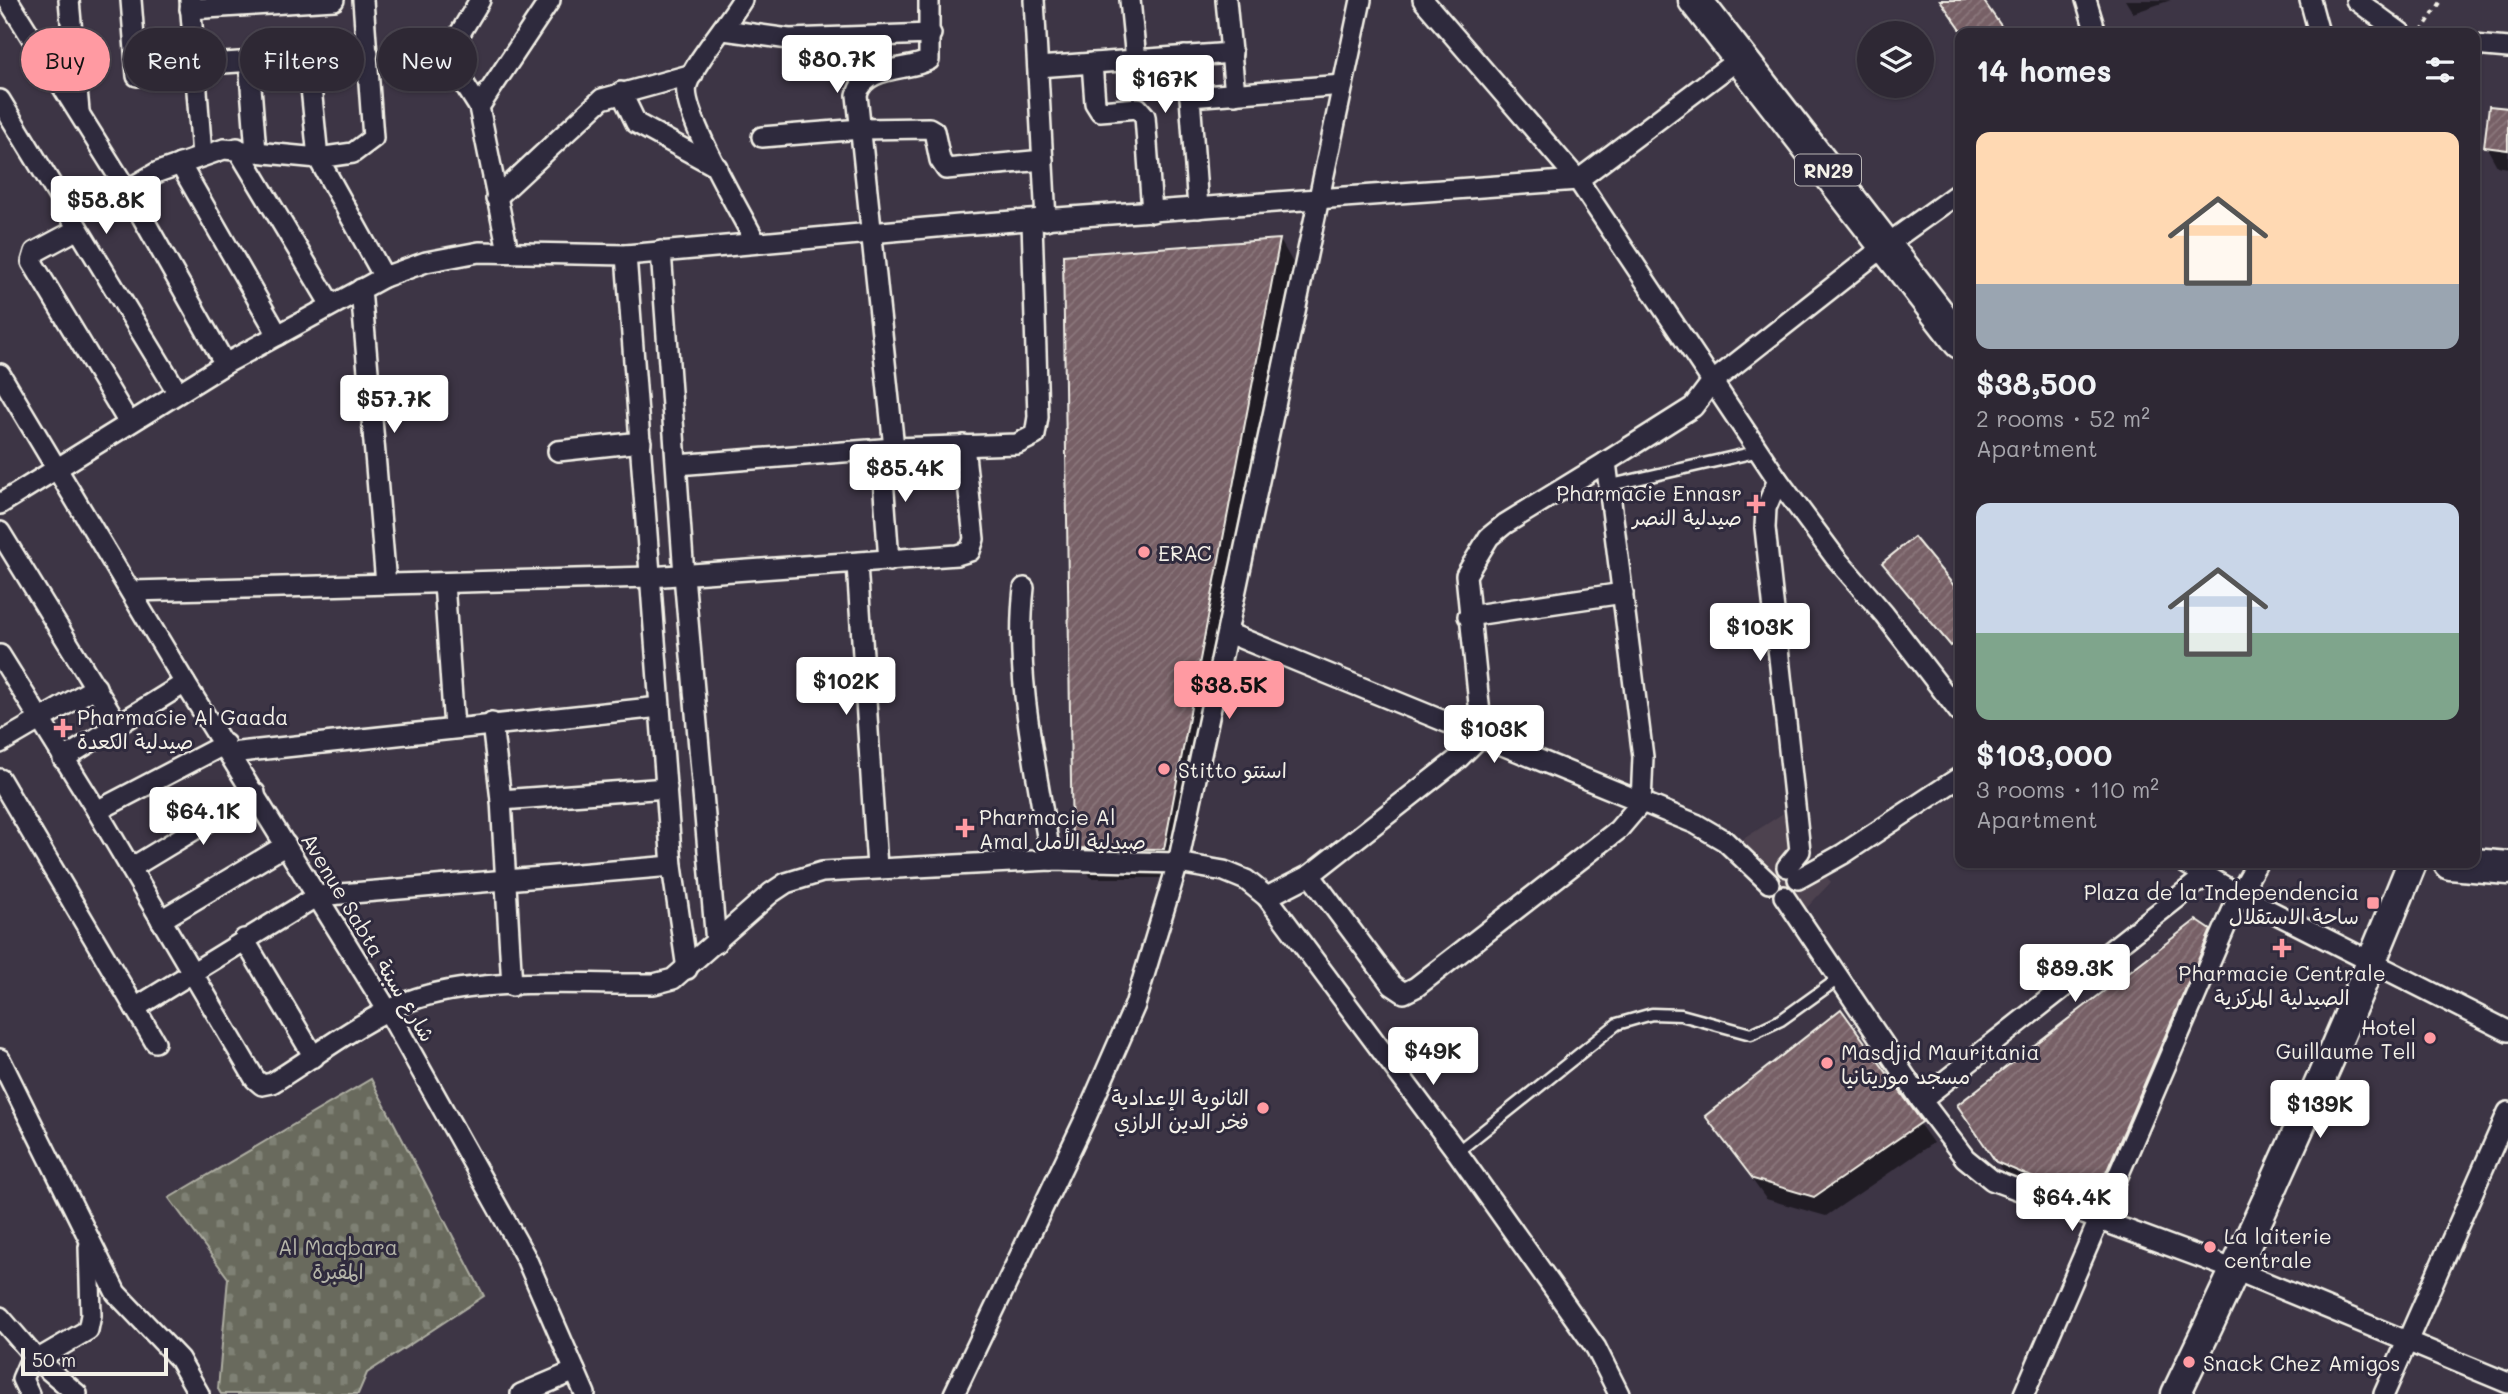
<!DOCTYPE html>
<html lang="en">
<head>
<meta charset="utf-8">
<style>
  :root { --surface:#2e2834; --page:#3a3440; --text:#f1f3f6; --muted:#a7a6ac; --line:#49444f; --accent:#ff9aa2 }
  body { margin:0; font-family:Mali,"Playpen Sans Arabic",sans-serif; background:var(--page); color:var(--text); height:100vh; display:flex; flex-direction:column; font-size:26px; white-space:nowrap }
  * { box-sizing:border-box; margin:0 }
  p { font-size:23px; color:var(--muted) }
  .icon { flex:none; width:38px; height:38px; fill:none; stroke:currentColor; stroke-width:2; stroke-linecap:round; stroke-linejoin:round }
  .map { position:relative; flex:1; overflow:hidden }
  .drawer { position:absolute; left:1955px; top:28px; width:525px; height:840px; display:flex; flex-direction:column; background:var(--surface); border-radius:14px; box-shadow:0 2px 5px #0004,0 0 0 2px var(--line) }
  .drawer>* { flex:none }
  .top-card { position:absolute; left:21px; top:28px; width:665px; height:63px; display:flex; gap:14px }
  .buttons { position:absolute; left:1857px; top:21px; display:grid; gap:14px }
  .buttons a { display:grid; place-items:center; width:77px; height:77px; border-radius:50%; background:var(--surface); box-shadow:0 2px 5px #0004,0 0 0 2px var(--line); font-size:35px }
  .scale { position:absolute; left:21px; bottom:18px; width:147px; box-sizing:border-box; padding-left:7px; border:4px solid #f4f1e8; border-top:0; font-size:19px; line-height:24px; white-space:nowrap; color:#f4f1e8; -webkit-text-stroke:5px #2f2a3d; paint-order:stroke }
  .price { position:absolute; translate:-50% -60px; padding:0 16px; border-radius:7px; background:#fff; color:#222; font-size:23px; line-height:46px; filter:drop-shadow(0 2px 4px #0008) }
  .price::after { content:''; position:absolute; left:50%; top:42px; width:21px; height:16px; margin-left:-10px; background:inherit; clip-path:polygon(0 0,100% 0,50% 100%) }
  .price.active { background:var(--accent); color:#111 }
  ul { padding:0; list-style:none }
  li { display:grid; align-content:center; gap:14px; height:371px; padding:0 21px }
  li span { display:grid; place-items:center; height:217px; border-radius:14px; color:#555 }
  li>.icon { margin-inline-start:auto }
  span .icon { width:126px; height:126px; fill:#fffc; stroke-width:1 }
  li b { font-size:30px }
  h2 { display:flex; justify-content:space-between; align-items:center; height:84px; padding:0 21px; font-size:30px }
  .chip { padding:0 24px; border-radius:32px; background:var(--surface); box-shadow:0 2px 5px #0004,0 0 0 2px var(--line); font-size:24px; line-height:63px }
  .chip.active { background:var(--accent); color:#111 }
  .map>svg:first-child { display:block }
</style>
</head>
<body>
<div class="map">
<svg width="2508" height="1394" viewBox="0 0 2508 1394">
  <defs>
    <pattern id="cemetery-stones" width="16" height="16" patternUnits="userSpaceOnUse" patternTransform="scale(1.75)"><rect width="16" height="16" fill="#696b5d"/><path d="M2 7V4a2 2 0 0 1 4 0v3zM10 15v-3a2 2 0 0 1 4 0v3z" fill="#7f8174"/></pattern>
    <pattern id="building-hatch" width="6" height="6" patternUnits="userSpaceOnUse" patternTransform="scale(1.75)"><rect width="6" height="6" fill="#776066"/><path d="M-1 1l2-2M0 6l6-6M5 7l2-2" fill="none" stroke="#8b777c"/></pattern>
  </defs>
  <rect width="100%" height="100%" fill="#3d3545"/>
  <filter id="ink" filterUnits="userSpaceOnUse"><feTurbulence type="fractalNoise" baseFrequency=".0143" numOctaves="2"/><feDisplacementMap in="SourceGraphic" scale="14" xChannelSelector="R" yChannelSelector="G"/><feConvolveMatrix kernelMatrix="1 2 1 2 8 2 1 2 1" color-interpolation-filters="sRGB"/></filter>
  <g filter="url(#ink)">
    <!-- built -->
    <polygon fill="#4e424f" points="1793,807 1796,842 1831,882 1797,918 1731,847"/>
    <!-- cemetery -->
    <polygon fill="url(#cemetery-stones)" stroke="#aeaea2" stroke-width="2" points="371,1079 484,1296 367,1373 358,1394 221,1394 218,1389 228,1278 169,1198"/>
    <!-- shadow -->
    <g fill="#0007">
      <polygon points="2125,0 2171,0 2133,13"/>
      <polygon points="2508,110 2508,168 2497,166 2486,146"/>
      <polygon points="1280,240 1297,270 1181,878 1091,878 1074,848"/>
      <polygon points="1885,563 1960,596 1960,659 1893,578"/>
      <polygon points="2209,931 2221,951 2105,1222 2010,1182 1959,1106"/>
      <polygon points="1840,1012 1933,1143 1826,1216 1766,1199 1707,1117"/>
    </g>
    <!-- building -->
    <g fill="url(#building-hatch)" stroke="#f4f1e8" stroke-width="2">
      <polygon points="1940,0 1983,0 2006,33 1963,33"/>
      <polygon points="2489,106 2508,108 2508,150 2484,147"/>
      <polygon points="1280,239 1164,849 1072,848 1063,255"/>
      <polygon points="1914,537 1960,593 1960,639 1951,646 1882,563"/>
      <polygon points="2196,920 2211,930 2093,1203 1996,1162 1957,1105"/>
      <polygon points="1841,1009 1922,1122 1814,1197 1753,1179 1705,1116"/>
    </g>
    <g fill="none" stroke-linecap="round" stroke-linejoin="round">
      <defs>
        <g id="lane">
          <polyline points="1611,485 1760,451"/>
          <polyline points="1457,1152 1617,1024 1652,1014 1681,1015 1751,1034 1781,1020 1838,979"/>
        </g>
        <g id="street">
          <polyline points="8,0 127,190 225,364"/>
          <polyline points="69,0 79,111"/>
          <polyline points="131,0 137,76"/>
          <polyline points="190,0 202,156"/>
          <polyline points="363,0 373,138 353,153 318,158 384,277"/>
          <polyline points="480,0 453,45 453,61 458,74 479,107 508,251"/>
          <path d="M 742,0 C 729,22 693,64 687,85 C 680,111 741,213 755,241"/>
          <polyline points="1034,0 1046,220"/>
          <polyline points="1130,0 1136,60"/>
          <polyline points="1226,0 1235,94"/>
          <polyline points="1423,0 1578,180 1778,480 1835,557 1884,614 1960,713"/>
          <polyline points="2086,0 2096,33"/>
          <polyline points="2310,0 2319,33"/>
          <polyline points="2356,0 2401,33"/>
          <polyline points="190,9 334,0"/>
          <polyline points="724,30 789,39 931,34"/>
          <polyline points="2474,45 2508,48"/>
          <polyline points="1185,56 1190,97"/>
          <polyline points="249,61 256,152"/>
          <polyline points="1092,63 1095,103 1100,111 1138,108 1145,116 1152,212"/>
          <polyline points="195,65 368,53"/>
          <polyline points="1038,67 1232,53"/>
          <polyline points="621,92 636,123 717,167"/>
          <polyline points="0,100 178,393"/>
          <polyline points="479,107 550,0"/>
          <polyline points="762,137 861,129 929,128 934,131 940,160 946,169 1043,160"/>
          <polyline points="237,148 331,305"/>
          <polyline points="180,164 278,335"/>
          <polyline points="127,190 158,172 224,149 318,158 308,57"/>
          <polyline points="496,198 602,99 693,74"/>
          <polyline points="1198,208 1190,97 1343,85"/>
          <polyline points="78,229 35,252 32,262 129,423"/>
          <polyline points="661,251 684,575 716,943"/>
          <polyline points="626,255 672,866 687,969"/>
          <polyline points="361,289 386,584"/>
          <polyline points="0,374 185,683 388,1011 526,1258 585,1394"/>
          <path d="M 894,448 L 857,95 C 864,65 909,71 929,60 L 929,0"/>
          <polyline points="881,450 889,561"/>
          <polyline points="558,451 641,442"/>
          <polyline points="677,465 894,448 1017,444 1035,435 1038,417 1032,221"/>
          <polyline points="1778,480 1766,508 1765,528 1800,851 1787,867"/>
          <polyline points="0,504 225,364 384,277 426,262 479,252 626,255 959,225 1578,180 1740,58"/>
          <polyline points="0,532 117,723"/>
          <polyline points="857,564 877,867"/>
          <polyline points="444,583 454,728"/>
          <path d="M 1024,588 C 1014,678 1037,771 1051,860"/>
          <polyline points="132,591 650,577 957,555 970,551 974,539 964,445"/>
          <polyline points="1468,616 1623,593"/>
          <polyline points="1228,633 1696,824 1725,841 1769,883"/>
          <path d="M 0,655 L 97,811 L 255,1079 L 262,1085 L 272,1083 C 316,1056 361,1020 409,1001 C 474,976 583,985 654,984 L 673,979 L 771,893 L 786,883 L 822,872 L 1051,860 L 1178,863 L 1224,871 L 1246,880 L 1267,897 L 1457,1152 L 1596,1348 L 1619,1394"/>
          <polyline points="492,723 501,800 512,986"/>
          <polyline points="0,743 96,687"/>
          <polyline points="230,753 660,707"/>
          <polyline points="63,759 185,683"/>
          <polyline points="0,779 155,1042"/>
          <polyline points="501,800 667,788"/>
          <polyline points="97,811 225,744"/>
          <polyline points="2185,863 2239,895 2508,1031"/>
          <polyline points="131,868 255,793"/>
          <polyline points="1310,875 1392,985 1404,993 1416,987 1618,830 1641,803 1643,757 1606,462 1693,407 1711,383 1886,245 1960,192"/>
          <polyline points="1798,879 1843,854 1960,777"/>
          <polyline points="1784,896 1921,1100 1965,1158 1992,1180 2235,1270 2508,1383"/>
          <polyline points="1267,897 1310,875 1459,758 1479,738 1480,714 1466,575 1489,537 1505,524 1606,462"/>
          <polyline points="161,920 286,845"/>
          <polyline points="244,939 314,1057"/>
          <polyline points="135,1008 317,896 672,866"/>
          <polyline points="0,1059 116,1293 179,1359 199,1394"/>
          <polyline points="1921,1100 2205,876"/>
          <polyline points="0,1317 38,1361 77,1394"/>
          <polyline points="29,1394 22,1379 28,1365 88,1330 91,1315 89,1247"/>
          <polyline points="521,1394 575,1371"/>
          <polyline points="954,1394 1086,1117 1135,1005 1178,863 1361,0"/>
          <polyline points="2024,1394 2239,895 2257,863"/>
          <polyline points="2384,1394 2508,1112"/>
        </g>
        <path id="secondary" d="M 2176,1394 C 2260,1219 2340,1042 2412,863"/>
        <g id="primary">
          <polyline points="1695,0 1960,342"/>
          <polyline points="2450,863 2508,868"/>
        </g>
      </defs>
      <!-- lane casing -->
      <use href="#lane" stroke="#f4f1e8" stroke-width="15"/>
      <!-- street casing -->
      <use href="#street" stroke="#f4f1e8" stroke-width="24"/>
      <!-- secondary casing -->
      <use href="#secondary" stroke="#f4f1e8" stroke-width="33"/>
      <!-- primary casing -->
      <use href="#primary" stroke="#f4f1e8" stroke-width="37"/>
      <!-- path -->
      <polyline stroke="#f4f1e8" stroke-width="3.5" stroke-dasharray="5 5" stroke-linecap="butt" points="2421,32 2442,0"/>
      <!-- lane -->
      <use href="#lane" stroke="#2f2a3d" stroke-width="10"/>
      <!-- street -->
      <use href="#street" stroke="#2f2a3d" stroke-width="19"/>
      <!-- secondary -->
      <use href="#secondary" stroke="#2f2a3d" stroke-width="28"/>
      <!-- primary -->
      <use href="#primary" stroke="#2f2a3d" stroke-width="32"/>
    </g>
  </g>
  <!-- markers -->
  <g fill="#ff9aa2" stroke="#2f2a3d" stroke-width="2.5">
    <path d="M1752.5 493.5h7v7h7v7h-7v7h-7v-7h-7v-7h7z"/>
    <circle cx="1144" cy="552" r="7"/>
    <path d="M59.5 717.5h7v7h7v7h-7v7h-7v-7h-7v-7h7z"/>
    <circle cx="1164" cy="769" r="7"/>
    <path d="M961.5 817.5h7v7h7v7h-7v7h-7v-7h-7v-7h7z"/>
    <rect x="2366" y="896" width="14" height="14" rx="3.5"/>
    <path d="M2278.5 937.5h7v7h7v7h-7v7h-7v-7h-7v-7h7z"/>
    <circle cx="2430" cy="1038" r="7"/>
    <circle cx="1827" cy="1063" r="7"/>
    <circle cx="1263" cy="1108" r="7"/>
    <circle cx="2210" cy="1247" r="7"/>
    <circle cx="2189" cy="1362" r="7"/>
  </g>
  <g text-anchor="middle" dominant-baseline="central" stroke-width="6" stroke-linejoin="round" paint-order="stroke">
    <!-- shield labels -->
    <rect fill="#2f2a3d" stroke="#b9b5b5" stroke-width="2" x="1795" y="154.5" width="66" height="31" rx="5"/>
    <g font-size="19" font-weight="bold" fill="#f4f1e8">
      <text x="1828" y="170">RN29</text>
    </g>
    <!-- poi labels -->
    <g font-size="21" fill="#f4f1e8" stroke="#2f2a3d" text-anchor="start">
      <text x="1742" y="492" text-anchor="end">Pharmacie Ennasr<tspan x="1742" dy="24">صيدلية النصر</tspan></text>
      <text x="1158" y="552">ERAC</text>
      <text x="77" y="716">Pharmacie Al Gaada<tspan x="77" dy="24">صيدلية الكعدة</tspan></text>
      <text x="1178" y="769">Stitto استتو</text>
      <text x="979" y="816">Pharmacie Al<tspan x="979" dy="24">Amal صيدلية الأمل</tspan></text>
      <text x="2359" y="891" text-anchor="end">Plaza de la Independencia<tspan x="2359" dy="24">ساحة الاستقلال</tspan></text>
      <text x="2282" y="972" text-anchor="middle">Pharmacie Centrale<tspan x="2282" dy="24">الصيدلية المركزية</tspan></text>
      <text x="2416" y="1026" text-anchor="end">Hotel<tspan x="2416" dy="24">Guillaume Tell</tspan></text>
      <text x="1841" y="1051">Masdjid Mauritania<tspan x="1841" dy="24">مسجد موريتانيا</tspan></text>
      <text x="1249" y="1096" text-anchor="end">الثانوية الإعدادية<tspan x="1249" dy="24">فخر الدين الرازي</tspan></text>
      <text x="2224" y="1235">La laiterie<tspan x="2224" dy="24">centrale</tspan></text>
      <text x="2203" y="1362">Snack Chez Amigos</text>
    </g>
    <!-- street labels -->
    <g font-size="21" fill="#f4f1e8" stroke="#2f2a3d">
      <text transform="translate(369 937) rotate(59)">Avenue Sabta شارع سبتة</text>
    </g>
    <!-- park labels -->
    <g font-size="21" fill="#b5b5a9" stroke="#2f2a3d">
      <text x="338" y="1246">Al Maqbara<tspan x="338" dy="24">المقبرة</tspan></text>
    </g>
  </g>
</svg>
<div class="buttons">
<a><svg class="icon" aria-label="layers" viewBox="0 0 24 24"><path d="M12 4l9 5-9 5-9-5zM3 14l9 5 9-5"/></svg></a>
</div>
<div class="scale">50 m</div>
<b class="price" style="left:837px;top:95px">$80.7K</b>
<b class="price" style="left:1165px;top:115px">$167K</b>
<b class="price" style="left:106px;top:236px">$58.8K</b>
<b class="price" style="left:394px;top:435px">$57.7K</b>
<b class="price" style="left:905px;top:504px">$85.4K</b>
<b class="price" style="left:1760px;top:663px">$103K</b>
<b class="price" style="left:846px;top:717px">$102K</b>
<b class="price active" style="left:1229px;top:721px">$38.5K</b>
<b class="price" style="left:1494px;top:765px">$103K</b>
<b class="price" style="left:203px;top:847px">$64.1K</b>
<b class="price" style="left:2075px;top:1004px">$89.3K</b>
<b class="price" style="left:1433px;top:1087px">$49K</b>
<b class="price" style="left:2320px;top:1140px">$139K</b>
<b class="price" style="left:2072px;top:1233px">$64.4K</b>
<div class="top-card">
<a class="chip active">Buy</a>
<a class="chip">Rent</a>
<a class="chip">Filters</a>
<a class="chip">New</a>
</div>
<section class="drawer">
<h2>14 homes<svg class="icon" aria-label="filters" viewBox="0 0 24 24"><path d="M4 7h16M4 17h16"/><circle cx="9" cy="7" r="2"/><circle cx="15" cy="17" r="2"/></svg></h2>
<ul>
<li><span style="background:linear-gradient(#ffd9b3 70%,#9aa5b1 0)"><svg class="icon" aria-label="home" viewBox="0 0 24 24"><path d="M3 11l9-7 9 7M6 9v11h12V9"/></svg></span><div><b>$38,500</b><p>2 rooms · 52 m²</p><p>Apartment</p></div></li>
<li><span style="background:linear-gradient(#c9d6e8 60%,#7fa58c 0)"><svg class="icon" aria-label="home" viewBox="0 0 24 24"><path d="M3 11l9-7 9 7M6 9v11h12V9"/></svg></span><div><b>$103,000</b><p>3 rooms · 110 m²</p><p>Apartment</p></div></li>
</ul>
</section>
</div>
</body>
</html>
